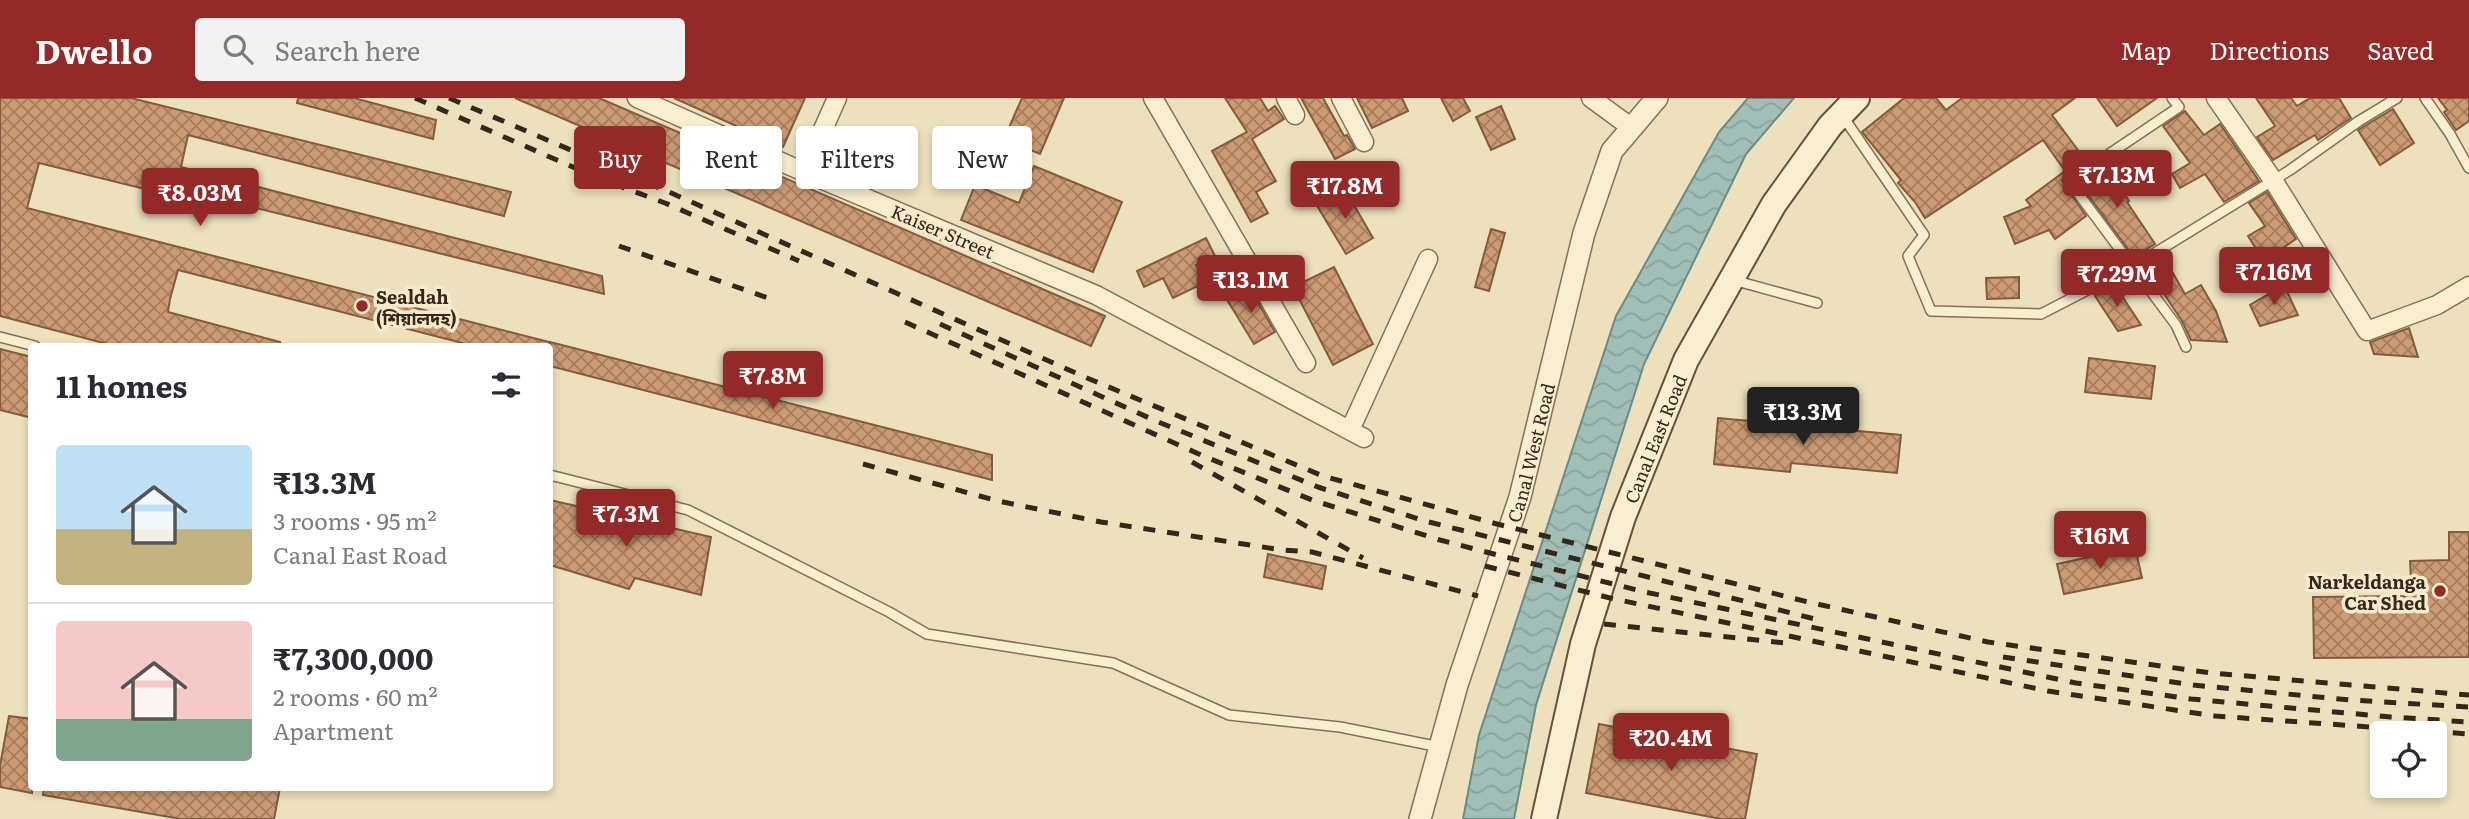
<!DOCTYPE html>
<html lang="en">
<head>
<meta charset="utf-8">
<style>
  :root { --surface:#fff; --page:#f2f2f3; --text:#2b2b33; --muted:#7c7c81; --line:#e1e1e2; --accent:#932a27 }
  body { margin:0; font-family:Literata,"Noto Sans Bengali",serif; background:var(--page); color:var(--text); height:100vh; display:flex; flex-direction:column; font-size:26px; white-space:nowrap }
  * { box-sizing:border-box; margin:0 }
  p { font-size:23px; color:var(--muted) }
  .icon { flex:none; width:38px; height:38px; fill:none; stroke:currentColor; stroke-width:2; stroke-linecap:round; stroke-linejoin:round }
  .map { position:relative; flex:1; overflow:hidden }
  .drawer { position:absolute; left:28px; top:245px; width:525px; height:448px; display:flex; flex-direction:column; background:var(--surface); border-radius:7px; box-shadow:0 4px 10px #0003 }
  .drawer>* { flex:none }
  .guide { position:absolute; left:574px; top:28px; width:665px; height:63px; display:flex; gap:14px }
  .controls { position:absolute; left:2370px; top:623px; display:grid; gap:14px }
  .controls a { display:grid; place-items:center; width:77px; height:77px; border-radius:7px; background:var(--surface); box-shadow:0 4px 10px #0003; font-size:35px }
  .price { position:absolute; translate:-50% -60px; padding:0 16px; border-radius:7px; background:var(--accent); color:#fff; font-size:23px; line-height:46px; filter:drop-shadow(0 2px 4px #0008) }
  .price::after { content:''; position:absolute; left:50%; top:42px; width:21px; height:16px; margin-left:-10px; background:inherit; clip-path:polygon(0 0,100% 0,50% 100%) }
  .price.on { background:#222; color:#fff }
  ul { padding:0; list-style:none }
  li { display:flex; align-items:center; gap:21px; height:175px; padding:0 28px }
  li+li { border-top:2px solid var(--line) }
  li span { display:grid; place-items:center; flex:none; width:196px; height:140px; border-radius:7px; color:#555 }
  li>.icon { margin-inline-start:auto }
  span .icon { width:84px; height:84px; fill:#fffc; stroke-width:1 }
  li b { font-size:30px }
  h2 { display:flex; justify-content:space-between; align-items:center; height:84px; padding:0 28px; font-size:30px }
  .chip { padding:0 24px; border-radius:7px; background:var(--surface); box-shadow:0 4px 10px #0003; font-size:24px; line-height:63px }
  .chip.on { background:var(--accent); color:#fff }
  header { display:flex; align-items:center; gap:42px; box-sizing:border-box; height:98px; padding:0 35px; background:var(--accent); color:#fff }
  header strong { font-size:33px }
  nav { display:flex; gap:38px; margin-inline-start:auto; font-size:24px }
  .search { width:490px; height:63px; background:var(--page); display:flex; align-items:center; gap:18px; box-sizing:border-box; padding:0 24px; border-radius:7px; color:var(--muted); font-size:26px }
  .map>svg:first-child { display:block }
</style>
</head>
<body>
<header>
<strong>Dwello</strong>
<div class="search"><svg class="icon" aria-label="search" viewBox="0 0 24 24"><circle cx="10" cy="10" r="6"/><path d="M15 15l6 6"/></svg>Search here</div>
<nav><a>Map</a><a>Directions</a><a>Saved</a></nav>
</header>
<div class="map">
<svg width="2469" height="721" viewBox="0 0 2469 721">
  <defs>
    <pattern id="water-waves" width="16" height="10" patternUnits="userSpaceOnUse" patternTransform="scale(1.75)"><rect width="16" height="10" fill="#a1beb7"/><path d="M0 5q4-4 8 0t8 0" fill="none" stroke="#8ba39d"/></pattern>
    <pattern id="building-cross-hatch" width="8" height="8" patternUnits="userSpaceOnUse" patternTransform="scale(1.75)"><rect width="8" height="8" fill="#cc9b73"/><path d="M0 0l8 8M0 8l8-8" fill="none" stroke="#a67e5e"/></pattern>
  </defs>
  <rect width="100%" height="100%" fill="#ede1bd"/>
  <!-- water -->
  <polygon fill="url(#water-waves)" stroke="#698c84" stroke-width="2" points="1748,0 1794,0 1746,56 1644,266 1536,607 1514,721 1463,721 1479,637 1616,218 1719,34"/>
  <!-- building -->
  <g fill="url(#building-cross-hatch)" stroke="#845b3c" stroke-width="2">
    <polygon points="0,0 131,0 511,94 504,118 188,37 181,69 602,178 604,196 179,91 173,98 39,65 27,110 549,244 549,248 474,248 178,172 170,201 168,214 280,244 280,248 115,248 0,218"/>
    <polygon points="298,0 354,0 436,22 433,41 297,5"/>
    <polygon points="515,0 599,0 1105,218 1091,248"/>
    <polygon points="674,0 805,0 783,49"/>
    <polygon points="1022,0 1064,0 1040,56 1004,41"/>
    <polygon points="1225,0 1260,0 1268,13 1275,8 1284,21 1252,41 1276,83 1256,94 1268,115 1251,124 1212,53 1247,34"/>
    <polygon points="1301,0 1323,0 1344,38 1347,37 1355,51 1335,61"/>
    <polygon points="1357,0 1402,0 1408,13 1372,30"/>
    <polygon points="1441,0 1463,0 1470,13 1453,23"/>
    <polygon points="1904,0 1936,0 1946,12 1962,0 2075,0 2052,17 2086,63 2065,77 2062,83 2086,118 2055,141 2049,132 2015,146 2004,119 2031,108 2026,102 2065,73 2043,42 1925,120 1915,104 1898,85 1901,82 1862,34"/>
    <polygon points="2097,0 2157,0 2117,28"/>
    <polygon points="2256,0 2291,0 2297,8 2310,0 2339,0 2351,20 2318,42 2315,37 2273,62 2257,39 2275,28"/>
    <polygon points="2438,0 2469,0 2469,23 2456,32 2444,14 2447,12"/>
    <polygon points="1501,8 1515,41 1491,52 1476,19"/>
    <polygon points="2393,11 2414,45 2380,67 2358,32"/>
    <polygon points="2185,13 2204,37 2220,26 2259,83 2224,104 2205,76 2180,90 2172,76 2190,65 2163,28"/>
    <polygon points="2106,67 2129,103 2127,104 2155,146 2134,159 2079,85"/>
    <polygon points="1034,68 1122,104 1093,174 961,122 975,87 1019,105"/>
    <polygon points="1344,90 1373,140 1346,156 1316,106"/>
    <polygon points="2267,94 2296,141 2264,163 2248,138 2265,128 2249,105"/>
    <polygon points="1491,131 1505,135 1489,193 1475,189"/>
    <polygon points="1206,140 1215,158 1196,167 1204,185 1173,200 1163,180 1144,189 1137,173"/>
    <polygon points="2163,158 2185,196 2201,187 2216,213 2227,244 2191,242 2182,223 2146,169"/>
    <polygon points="1334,169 1373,246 1333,267 1293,189"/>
    <polygon points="2019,179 2019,200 1987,201 1986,180"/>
    <polygon points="2114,186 2141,227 2118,233 2095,198"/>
    <polygon points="1248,187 1275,234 1254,246 1226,200"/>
    <polygon points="2284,187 2298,217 2260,228 2250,207"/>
    <polygon points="2409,230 2418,259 2374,256 2370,244"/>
    <polygon points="550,244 992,357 992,382 550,268"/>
    <polygon points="0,251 32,259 32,320 0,312"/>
    <polygon points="2089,260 2155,268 2151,301 2085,294"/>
    <polygon points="1718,320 1901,337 1897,375 1791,365 1790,374 1714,366"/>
    <polygon points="550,402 711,439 701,497 635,480 629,491 550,467"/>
    <polygon points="2449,434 2469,434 2469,559 2314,560 2313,499 2412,498 2410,463 2449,462"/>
    <polygon points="2135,449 2142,480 2064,496 2057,466"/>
    <polygon points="1268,456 1326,468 1322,491 1264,479"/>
    <polygon points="9,618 32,621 32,695 0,689 0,668"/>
    <polygon points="1599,626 1757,656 1745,721 1721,721 1586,695"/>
    <polygon points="44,690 280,690 274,721 181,721 43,697"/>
  </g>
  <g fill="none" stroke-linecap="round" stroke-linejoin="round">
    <defs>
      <g id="service">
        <polyline points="2172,0 2179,9 2069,83 2176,227 2186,249"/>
        <polyline points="2425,0 2450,36 2469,70"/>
        <polyline points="1842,17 1924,137 1908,158 1931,213 2041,216 2132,169 2290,72 2359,23 2397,0"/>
        <polyline points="1733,182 1817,205"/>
        <polyline points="0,239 35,248"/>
        <polyline points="550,377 688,412 889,514 927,536 1113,565 1229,617 1340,629 1440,649"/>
      </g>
      <g id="minor">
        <polyline points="637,0 804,74 1096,197 1364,340"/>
        <polyline points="1153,0 1306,265"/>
        <polyline points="1286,0 1295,17"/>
        <polyline points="1341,0 1364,44"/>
        <polyline points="1591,0 1632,30"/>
        <polyline points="2216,0 2273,82 2367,233 2437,207 2469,188"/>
        <polyline points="804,74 837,0"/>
        <polyline points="1350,332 1428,161"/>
      </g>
      <g id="tertiary">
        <path id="s1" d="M 1420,721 L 1457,587 L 1520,399 L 1584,135 L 1612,53 L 1657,0"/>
      </g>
      <g id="secondary">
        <path id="s2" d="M 1544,721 L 1583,546 L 1623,419 L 1686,262 L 1774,106 L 1830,28 L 1857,0"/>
      </g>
    </defs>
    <!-- service casing -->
    <use href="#service" stroke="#857156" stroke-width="12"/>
    <!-- minor casing -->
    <use href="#minor" stroke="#857156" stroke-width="21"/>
    <!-- tertiary casing -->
    <use href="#tertiary" stroke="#857156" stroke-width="24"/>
    <!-- secondary casing -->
    <use href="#secondary" stroke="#66523a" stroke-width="28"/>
    <!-- service -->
    <use href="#service" stroke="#f8eed0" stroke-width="9"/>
    <!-- minor -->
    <use href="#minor" stroke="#f8eed0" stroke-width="18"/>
    <!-- tertiary -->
    <use href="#tertiary" stroke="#f8eed0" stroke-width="21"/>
    <!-- secondary -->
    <use href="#secondary" stroke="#f8eed0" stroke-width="24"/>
    <!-- rail -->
    <g stroke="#34281b" stroke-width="5" stroke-dasharray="12 12" stroke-linecap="butt">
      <polyline points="415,0 598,80 665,105 799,163"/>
      <polyline points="449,0 669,94 1087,280 1323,378 1497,426 1808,504 1988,544 2211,575 2469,597"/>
      <polyline points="619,148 771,201"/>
      <polyline points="905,224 1201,357 1312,402 1440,442 1490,455 1645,494 2076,585 2191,601 2391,619 2469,624"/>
      <polyline points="940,226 1156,323 1318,389 1425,423 1823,523"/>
      <polyline points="1192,364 1363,460"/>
      <polyline points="863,366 998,403 1101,424 1282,452 1312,454 1478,498"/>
      <polyline points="1485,468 1610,500 2048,593 2215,618 2469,636"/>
      <polyline points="1604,526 1785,545"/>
      <polyline points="2003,559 2193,587 2350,602 2469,609"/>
    </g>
  </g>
  <!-- markers -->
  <g fill="#932a27" stroke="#f5ebcc" stroke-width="2.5">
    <circle cx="362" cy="208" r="7"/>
    <circle cx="2440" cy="493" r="7"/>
  </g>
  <g text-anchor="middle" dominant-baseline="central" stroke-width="7" stroke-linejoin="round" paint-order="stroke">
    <!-- street labels -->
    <g font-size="18" fill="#34281b" stroke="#f5ebcc">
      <text transform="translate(943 133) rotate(23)">Kaiser Street</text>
      <text stroke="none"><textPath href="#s2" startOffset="397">Canal East Road</textPath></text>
      <text stroke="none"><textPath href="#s1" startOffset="383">Canal West Road</textPath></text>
    </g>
    <!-- poi labels -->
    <g font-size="18" font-weight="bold" fill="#34281b" stroke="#f5ebcc" text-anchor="start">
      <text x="376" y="198">Sealdah<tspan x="376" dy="21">(শিয়ালদহ)</tspan></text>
      <text x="2426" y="483" text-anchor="end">Narkeldanga<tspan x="2426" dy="21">Car Shed</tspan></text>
    </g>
  </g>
</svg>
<div class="controls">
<a><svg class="icon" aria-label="locate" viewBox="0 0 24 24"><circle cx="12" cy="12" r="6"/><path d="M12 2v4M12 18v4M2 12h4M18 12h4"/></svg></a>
</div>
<b class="price" style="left:2117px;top:112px">₹7.13M</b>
<b class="price" style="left:1345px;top:123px">₹17.8M</b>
<b class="price" style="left:200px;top:130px">₹8.03M</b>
<b class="price" style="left:2274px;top:209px">₹7.16M</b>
<b class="price" style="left:2117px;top:211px">₹7.29M</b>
<b class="price" style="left:1251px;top:217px">₹13.1M</b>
<b class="price" style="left:773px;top:313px">₹7.8M</b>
<b class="price on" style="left:1803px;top:349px">₹13.3M</b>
<b class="price" style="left:626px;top:451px">₹7.3M</b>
<b class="price" style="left:2100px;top:473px">₹16M</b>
<b class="price" style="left:1671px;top:675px">₹20.4M</b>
<div class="guide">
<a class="chip on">Buy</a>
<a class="chip">Rent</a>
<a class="chip">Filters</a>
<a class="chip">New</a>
</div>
<section class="drawer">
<h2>11 homes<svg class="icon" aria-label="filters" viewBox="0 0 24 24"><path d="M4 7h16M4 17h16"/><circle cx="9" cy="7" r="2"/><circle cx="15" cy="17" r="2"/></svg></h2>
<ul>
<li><span style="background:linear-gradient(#bfe0f5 60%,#c2b280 0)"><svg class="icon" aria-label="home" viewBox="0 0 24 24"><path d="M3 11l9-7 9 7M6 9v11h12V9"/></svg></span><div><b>₹13.3M</b><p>3 rooms · 95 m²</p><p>Canal East Road</p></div></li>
<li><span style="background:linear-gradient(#f6c9c9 70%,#7fa58c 0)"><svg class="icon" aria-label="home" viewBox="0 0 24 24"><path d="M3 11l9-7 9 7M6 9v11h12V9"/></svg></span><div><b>₹7,300,000</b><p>2 rooms · 60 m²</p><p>Apartment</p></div></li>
</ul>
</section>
</div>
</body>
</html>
